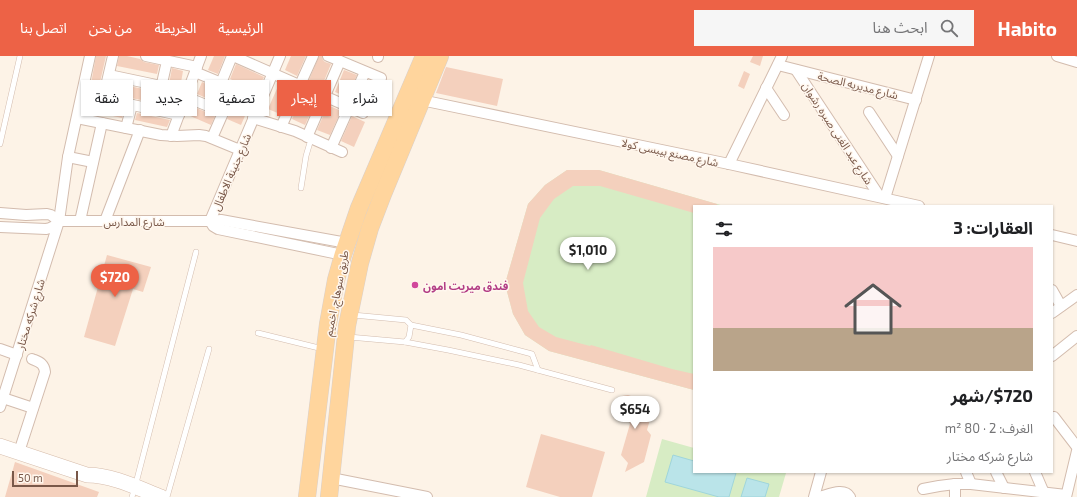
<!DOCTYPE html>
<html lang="ar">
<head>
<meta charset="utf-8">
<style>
  :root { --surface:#fff; --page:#f6f6f6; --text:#202124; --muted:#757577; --accent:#ed6246 }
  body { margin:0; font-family:"Exo 2","Noto Sans Arabic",sans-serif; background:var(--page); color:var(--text); direction:rtl; height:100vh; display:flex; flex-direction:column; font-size:15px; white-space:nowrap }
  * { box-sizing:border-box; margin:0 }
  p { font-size:13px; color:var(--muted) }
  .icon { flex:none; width:22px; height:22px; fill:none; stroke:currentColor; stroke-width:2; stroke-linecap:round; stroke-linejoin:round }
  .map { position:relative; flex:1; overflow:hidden; direction:ltr }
  .drawer { position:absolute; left:693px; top:149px; width:360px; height:268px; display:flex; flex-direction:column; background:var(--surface); border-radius:0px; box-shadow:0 1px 3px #0004; direction:rtl }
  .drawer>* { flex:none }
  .banner { position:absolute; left:12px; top:24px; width:380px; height:36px; direction:rtl; display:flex; gap:8px }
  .scale { position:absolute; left:12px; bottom:10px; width:66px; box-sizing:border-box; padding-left:4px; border:2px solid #795849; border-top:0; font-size:11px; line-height:14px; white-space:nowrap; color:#795849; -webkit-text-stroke:3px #fff7ee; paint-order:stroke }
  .price { position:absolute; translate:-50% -34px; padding:0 9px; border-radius:14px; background:#fff; color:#222; font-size:13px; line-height:26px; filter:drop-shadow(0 1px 2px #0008) }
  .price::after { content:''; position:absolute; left:50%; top:24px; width:12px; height:9px; margin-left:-6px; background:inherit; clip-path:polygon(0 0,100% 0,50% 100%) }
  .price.active { background:var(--accent); color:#fff }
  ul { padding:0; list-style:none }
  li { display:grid; align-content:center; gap:8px; height:212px; padding:0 20px }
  li span { display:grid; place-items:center; height:124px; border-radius:0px; color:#555 }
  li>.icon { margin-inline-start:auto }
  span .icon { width:72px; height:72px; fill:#fffc; stroke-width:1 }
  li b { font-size:17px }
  h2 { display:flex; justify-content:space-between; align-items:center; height:48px; padding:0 20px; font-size:17px }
  .chip { padding:0 14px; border-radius:0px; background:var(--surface); box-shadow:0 1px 3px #0004; font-size:14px; line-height:36px }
  .chip.active { background:var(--accent); color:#fff }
  header { display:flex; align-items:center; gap:24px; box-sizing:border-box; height:56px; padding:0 20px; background:var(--accent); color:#fff }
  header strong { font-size:19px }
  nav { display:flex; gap:22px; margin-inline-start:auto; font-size:14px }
  .search { width:280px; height:36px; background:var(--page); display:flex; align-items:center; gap:10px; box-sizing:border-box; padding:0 14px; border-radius:0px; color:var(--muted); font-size:15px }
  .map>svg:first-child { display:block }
</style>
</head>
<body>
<header>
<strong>Habito</strong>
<div class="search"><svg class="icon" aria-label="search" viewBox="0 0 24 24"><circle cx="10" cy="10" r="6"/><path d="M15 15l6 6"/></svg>ابحث هنا</div>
<nav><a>الرئيسية</a><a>الخريطة</a><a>من نحن</a><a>اتصل بنا</a></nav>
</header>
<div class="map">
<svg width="1077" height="441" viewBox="0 0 1077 441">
  <rect width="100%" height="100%" fill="#fdf3e7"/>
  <!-- green -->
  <g fill="#d7ecc4">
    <polygon points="567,114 599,114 724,150 694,150 694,334 549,295 525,279 513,258 505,228 528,148 545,129"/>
    <polygon points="662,383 694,392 694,416 781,416 786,417 779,441 646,441"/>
  </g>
  <!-- water -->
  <g fill="#bae4e9" stroke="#9fd5db">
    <polygon points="673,399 694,405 694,416 736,417 729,441 719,441 665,426"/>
    <polygon points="747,422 769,428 765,441 741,441"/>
  </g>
  <!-- building -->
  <g fill="#f4d0bd">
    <polygon points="96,0 106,0 98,35 90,33"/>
    <polygon points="119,0 127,0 140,3 144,6 159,9 157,18 117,10"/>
    <polygon points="214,0 225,0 218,18 208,14"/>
    <polygon points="291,0 306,0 297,20 285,14"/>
    <polygon points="319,0 322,0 323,4 325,6 331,8 322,30 309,24"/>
    <polygon points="753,0 763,0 760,10 750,6"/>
    <polygon points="236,8 264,21 258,33 257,32 256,34 230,23"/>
    <polygon points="446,11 503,23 497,50 436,37"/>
    <polygon points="172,12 183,15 178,44 175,51 165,49"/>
    <polygon points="344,14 357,19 347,41 335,36"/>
    <polygon points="744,15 750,18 744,33 738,30"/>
    <polygon points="369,24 379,28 382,28 372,52 359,46"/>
    <polygon points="202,26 225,36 220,48 197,38"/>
    <polygon points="113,27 154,35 151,46 111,38"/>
    <polygon points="279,28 291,33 280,58 268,53"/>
    <polygon points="303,39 316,45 305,69 292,63"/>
    <polygon points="237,41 251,46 241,69 227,63"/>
    <polygon points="87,46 124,54 122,62 85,54"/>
    <polygon points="328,49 341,55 330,79 317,74"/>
    <polygon points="192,50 215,60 211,69 188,59"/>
    <polygon points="137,57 170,64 167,71 135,64"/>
    <polygon points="352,60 365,66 354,91 341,85"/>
    <polygon points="567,114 599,114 717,148 717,150 694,150 694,157 600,130 573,130 554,143 540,162 523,227 528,255 539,271 556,281 590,290 591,289 672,313 694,318 694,334 549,295 525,279 513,258 505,228 528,148 545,129"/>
    <polygon points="107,199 151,211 143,236 133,233 115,290 84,281"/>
    <polygon points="628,339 634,341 637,345 647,351 651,360 647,374 651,379 644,406 625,416 628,407 621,399 630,368 628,362 620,360 616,352 618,344 622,340"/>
    <polygon points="541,378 605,396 592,441 560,441 526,431"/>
    <polygon points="15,406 99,436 97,441 5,441"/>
  </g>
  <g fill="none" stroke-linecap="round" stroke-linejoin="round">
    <defs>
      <g id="service">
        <polyline points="0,88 20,0"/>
        <polyline points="301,132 306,100 311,83"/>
        <polyline points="411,269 461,279 532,298 538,314"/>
        <polyline points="258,277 323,293"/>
        <polyline points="349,281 405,286 409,281 411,269 406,264 353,259"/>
        <polyline points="405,286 448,294 519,309 612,334"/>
        <polyline points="132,441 135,431 196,196"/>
        <polyline points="167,441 209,293"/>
      </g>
      <g id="minor">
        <polyline points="146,0 197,11"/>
        <polyline points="233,0 363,57"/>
        <polyline points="328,0 381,22"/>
        <polyline points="1057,0 1077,6"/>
        <polyline points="378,1 378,0"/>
        <polyline points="778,9 916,44"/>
        <polyline points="796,14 880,141"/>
        <polyline points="195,16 262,44"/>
        <polyline points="109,19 161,30"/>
        <polyline points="221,27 232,0"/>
        <polyline points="766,32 784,59"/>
        <polyline points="82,38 179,59"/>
        <polyline points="186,41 223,56"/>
        <polyline points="103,43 113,0"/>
        <polyline points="421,44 729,108 919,150"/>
        <polyline points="156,54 167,5"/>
        <polyline points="869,56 898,100"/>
        <polyline points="77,62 161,79 177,80 199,79 206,80 240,94"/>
        <polyline points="253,62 295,75 342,96"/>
        <polyline points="281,71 313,0"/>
        <polyline points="126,72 132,49"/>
        <polyline points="171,80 201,0"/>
        <polyline points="307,81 340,5"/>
        <polyline points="212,82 234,32"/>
        <polyline points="331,92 365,16"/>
        <polyline points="68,101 93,106"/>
        <polyline points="729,108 782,0"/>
        <polyline points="885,142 929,0"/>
        <polyline points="0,157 26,159 47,158 51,159 59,165 210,165 221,164 347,187"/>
        <polyline points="80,165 102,67"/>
        <polyline points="105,165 140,74"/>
        <polyline points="210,165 280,0"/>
        <polyline points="210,165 213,170 218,173 343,199"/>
        <path d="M 0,171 L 46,173 C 52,172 55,170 59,165"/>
        <polyline points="1052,179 1077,185"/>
        <polyline points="1052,234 1061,250"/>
        <polyline points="1052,257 1077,239"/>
        <polyline points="0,293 17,299"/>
        <polyline points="1052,300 1077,280"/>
        <polyline points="3,342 33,352"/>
        <polyline points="0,351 59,165 68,101 90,0"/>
        <polyline points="1054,361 1077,391"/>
        <path d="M 19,396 L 45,316 C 44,307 39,306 32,303"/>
        <polyline points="966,416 971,428"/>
        <polyline points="996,416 1004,432"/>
        <polyline points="1035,416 1044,437"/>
        <polyline points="331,422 427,441"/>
        <polyline points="955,428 955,441"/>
        <polyline points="923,433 939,430 955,428 971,428 1066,439"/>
        <polyline points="814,441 821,416"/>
        <path d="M 819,441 C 828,439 844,431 850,441"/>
        <polyline points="1066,441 1077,395"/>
      </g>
      <path id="secondary" d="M 0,390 L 87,419 C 112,419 138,432 161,441"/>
      <g id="primary">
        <polyline points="307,441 328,268 336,224 343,199 359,152 424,0"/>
        <polyline points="329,441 347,270 360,207 370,172 383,138 440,0"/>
      </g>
    </defs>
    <!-- service casing -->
    <use href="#service" stroke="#d3bcae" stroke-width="6"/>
    <!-- minor casing -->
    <use href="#minor" stroke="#d3bcae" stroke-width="12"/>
    <!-- secondary casing -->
    <use href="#secondary" stroke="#d6bcab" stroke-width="16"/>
    <!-- primary casing -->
    <use href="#primary" stroke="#d9d0cc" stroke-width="18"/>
    <!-- service -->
    <use href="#service" stroke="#fff" stroke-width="5"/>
    <!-- minor -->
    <use href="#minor" stroke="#fff" stroke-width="10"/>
    <!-- secondary -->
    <use href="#secondary" stroke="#fff" stroke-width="15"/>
    <!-- primary -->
    <use href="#primary" stroke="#ffd59d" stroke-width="17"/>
  </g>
  <!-- markers -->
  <circle fill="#d1479c" stroke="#fff7ee" stroke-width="1.5" cx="415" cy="229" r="4"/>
  <g text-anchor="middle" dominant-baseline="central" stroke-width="3" stroke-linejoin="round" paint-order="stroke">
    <!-- street labels -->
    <g font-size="11" fill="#795849" stroke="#fff7ee">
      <text transform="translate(858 29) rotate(14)">شارع مديريه الصحة</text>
      <text transform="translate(838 77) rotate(57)">شارع عبد الغنى صبره رشوان</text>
      <text transform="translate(670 96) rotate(12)">شارع مصنع بيبسى كولا</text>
      <text transform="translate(231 116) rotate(-67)">شارع جنينة الاطفال</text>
      <text x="134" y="165">شارع المدارس</text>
      <text transform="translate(336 237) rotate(-79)">طريق سوهاج, اخميم</text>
      <text transform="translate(30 258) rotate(-73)">شارع شركه مختار</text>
    </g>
    <!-- hotel labels -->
    <g font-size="11" font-weight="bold" fill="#b23c85" stroke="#fff7ee" text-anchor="start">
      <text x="423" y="229">فندق ميريت امون</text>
    </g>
  </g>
</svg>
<div class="scale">50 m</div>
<b class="price" style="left:588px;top:215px">$1,010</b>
<b class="price active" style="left:115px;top:242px">$720</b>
<b class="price" style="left:635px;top:374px">$654</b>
<div class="banner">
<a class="chip">شراء</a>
<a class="chip active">إيجار</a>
<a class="chip">تصفية</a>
<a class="chip">جديد</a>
<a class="chip">شقة</a>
</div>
<section class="drawer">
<h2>العقارات: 3<svg class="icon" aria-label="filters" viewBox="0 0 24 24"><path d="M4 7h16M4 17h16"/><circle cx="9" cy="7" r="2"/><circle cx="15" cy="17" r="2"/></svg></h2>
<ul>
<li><span style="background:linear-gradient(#f6c9c9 65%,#b9a48a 0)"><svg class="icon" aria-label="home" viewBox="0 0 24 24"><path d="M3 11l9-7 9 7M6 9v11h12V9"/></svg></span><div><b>$720/شهر</b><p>الغرف: 2 · 80 m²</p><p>شارع شركه مختار</p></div></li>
</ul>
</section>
</div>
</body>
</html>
